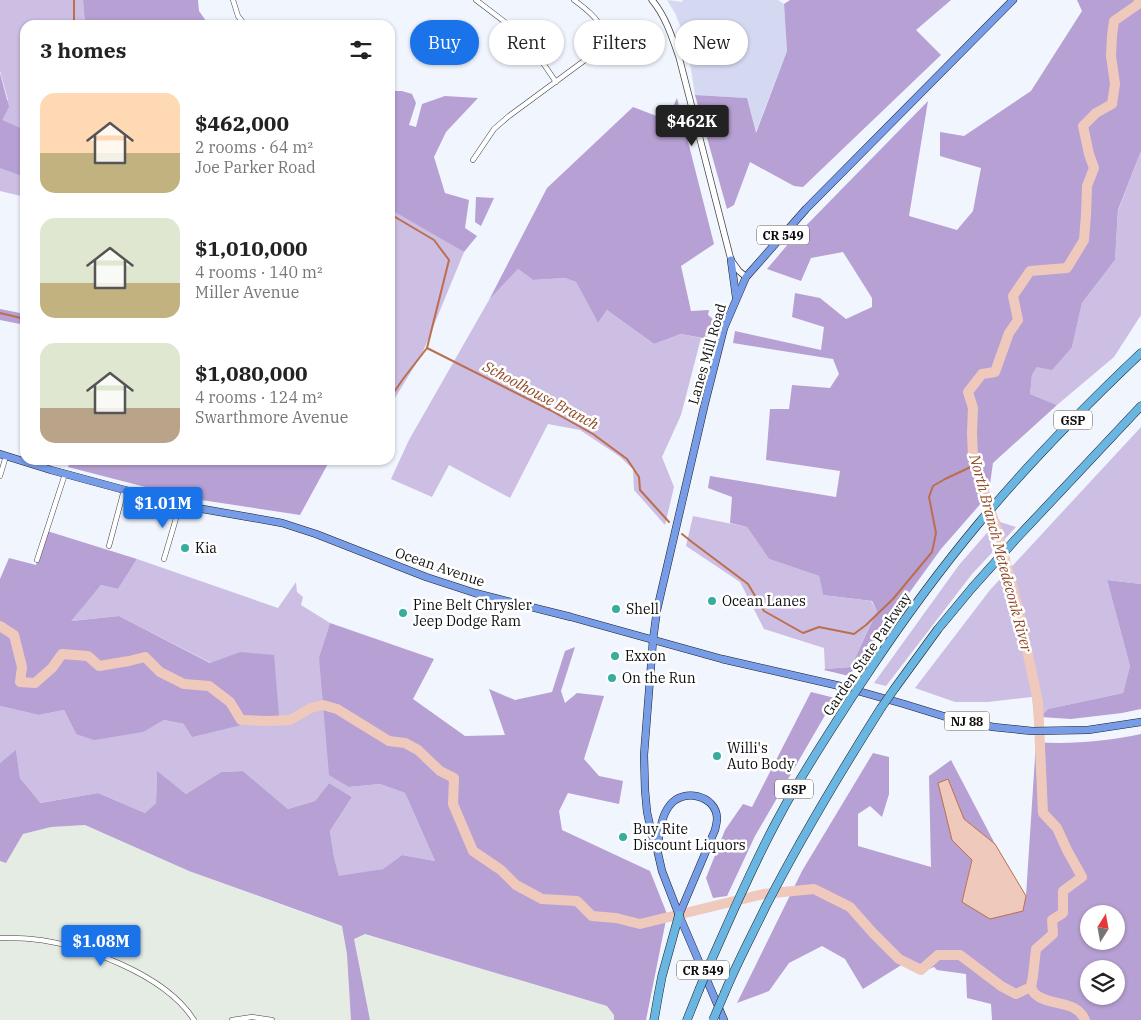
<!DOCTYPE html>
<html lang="en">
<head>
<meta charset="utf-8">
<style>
  :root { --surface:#fff; --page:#f2f2f2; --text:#222; --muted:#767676; --accent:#1a73e8 }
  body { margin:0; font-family:"IBM Plex Serif",serif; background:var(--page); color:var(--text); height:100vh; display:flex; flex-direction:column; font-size:19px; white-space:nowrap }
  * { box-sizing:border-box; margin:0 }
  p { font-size:16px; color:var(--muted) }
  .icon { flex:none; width:28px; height:28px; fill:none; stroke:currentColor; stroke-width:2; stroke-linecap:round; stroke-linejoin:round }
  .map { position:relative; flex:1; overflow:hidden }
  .panel { position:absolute; left:20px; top:20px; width:375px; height:445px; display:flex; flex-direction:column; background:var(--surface); border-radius:15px; box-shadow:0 1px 4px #0004 }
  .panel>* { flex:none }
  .banner { position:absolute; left:410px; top:20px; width:475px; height:45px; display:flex; gap:10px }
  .needle { width:32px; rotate:11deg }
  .controls { position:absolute; left:1080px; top:905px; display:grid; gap:10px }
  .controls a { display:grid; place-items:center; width:45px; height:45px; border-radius:50%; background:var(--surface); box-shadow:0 1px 4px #0004; font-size:25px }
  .price { position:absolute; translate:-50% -42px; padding:0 11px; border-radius:5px; background:var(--accent); color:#fff; font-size:16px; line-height:32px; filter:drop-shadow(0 1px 2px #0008) }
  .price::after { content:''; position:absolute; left:50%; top:30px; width:15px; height:11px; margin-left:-8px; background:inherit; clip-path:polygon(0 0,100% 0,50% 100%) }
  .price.active { background:#222; color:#fff }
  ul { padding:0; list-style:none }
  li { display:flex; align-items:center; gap:15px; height:125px; padding:0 20px }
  li span { display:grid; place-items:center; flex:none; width:140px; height:100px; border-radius:15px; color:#555 }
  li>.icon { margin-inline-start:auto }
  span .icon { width:60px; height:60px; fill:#fffc; stroke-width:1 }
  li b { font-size:21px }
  h2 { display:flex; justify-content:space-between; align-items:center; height:60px; padding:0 20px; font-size:21px }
  .tag { padding:0 18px; border-radius:22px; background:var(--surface); box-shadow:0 1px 4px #0004; font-size:18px; line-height:45px }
  .tag.active { background:var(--accent); color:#fff }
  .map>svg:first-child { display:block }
</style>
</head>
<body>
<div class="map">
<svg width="1141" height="1020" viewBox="0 0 1141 1020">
  <rect width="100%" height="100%" fill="#f1f5fd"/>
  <!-- industrial -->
  <polygon fill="#e5ece4" points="85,825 189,871 354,931 607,1006 615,1015 614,1020 0,1020 0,861 6,863 23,834 51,827"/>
  <!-- farmland -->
  <polygon fill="#d4d9f1" points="667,0 682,2 683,0 778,0 784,4 787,51 755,134 747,98 695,95 687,43 675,13"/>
  <!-- green -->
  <g fill="#cdbee4">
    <polygon points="0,0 83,0 85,25 25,25 25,197 0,191 0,104 8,100 0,71"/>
    <polygon points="1141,151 1141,315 1114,357 1057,405 1030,394 1032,375 1037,367 1072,347 1082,303 1115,260 1118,211"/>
    <polygon points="390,207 464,252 422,354 390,406"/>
    <polygon points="518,269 533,280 565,278 576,282 598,323 607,310 654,344 681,334 701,338 681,415 662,457 674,487 665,525 634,490 633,469 619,456 580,430 548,424 510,498 449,465 432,497 391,479 409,440 489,300"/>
    <polygon points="1141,427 1141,584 1107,580 1130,666 1123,693 1048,709 1040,717 1034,717 1032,697 988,702 955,702 915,688 990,590"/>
    <polygon points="693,516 747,527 769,559 819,576 823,595 871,601 877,611 851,667 825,669 824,648 764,629 740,582 686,546"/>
    <polygon points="999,519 1000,522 1016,527 972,574 886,686 874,683 959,565"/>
    <polygon points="137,559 278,608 296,582 297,592 303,597 301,605 330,623 319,657 349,787 380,784 405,793 435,861 402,855 383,869 339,877 334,857 330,831 352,797 329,783 315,801 288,809 243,771 221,772 186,794 157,772 156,803 145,813 98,793 39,803 20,778 16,751 0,763 0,706 39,715 64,710 76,734 142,732 164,720 184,724 236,726 279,716 241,652 211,663 119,616 70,621 101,585 118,589"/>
  </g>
  <!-- forest -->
  <g fill="#b7a0d3" fill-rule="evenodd">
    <polygon points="83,0 198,0 199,11 209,25 85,25"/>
    <polygon points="790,0 951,0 916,30 941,55 803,187 794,186 750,162 734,205 727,209 695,95 747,98 756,133 787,51 784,4"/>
    <polygon points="1077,0 1141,0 1141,151 1118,210 1115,260 1082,303 1072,347 1052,370 1037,367 1032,375 1030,394 1057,405 993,463 989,491 990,493 941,549 849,676 824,670 825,669 851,667 877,611 872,601 823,595 819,576 769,559 747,527 730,523 732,497 708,488 710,476 836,497 840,471 766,460 770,409 789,409 792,385 830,388 839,374 833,359 733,343 735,331 821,350 824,327 792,317 795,293 820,298 846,319 872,307 872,298 843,252 811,258 801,281 767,269 789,243 928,101 909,216 957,230 973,211 981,168 940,156 940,132 964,136 1031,91 1082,11"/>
    <polygon points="0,73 9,107 2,120 25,130 25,177 0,168"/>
    <polygon points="390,91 402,91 412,94 416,103 409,125 416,127 422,104 445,96 478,98 446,132 434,157 445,193 469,200 465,228 477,236 464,252 390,209"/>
    <polygon points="677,98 714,244 681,266 691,311 709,310 708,315 714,320 708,339 681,334 654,344 607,310 598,323 576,282 565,278 533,280 518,269 489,300 547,188 633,107 667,120"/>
    <polygon points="476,197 494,198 481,226 475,222"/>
    <polygon points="0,309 25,314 25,325 0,320"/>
    <polygon points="71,460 330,460 300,515 188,498 68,467"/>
    <polygon points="47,531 137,559 118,589 101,585 71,621 119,616 210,663 240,652 274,655 279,716 192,737 184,724 164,720 143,732 94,740 76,734 64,710 39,715 0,706 0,579 9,558 36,565"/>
    <polygon points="1107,580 1141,584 1141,709 1122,713 1071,719 1040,717 1048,709 1123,693 1130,666"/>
    <polygon points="330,623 434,659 413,699 465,736 505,735 489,689 515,700 552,692 565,651 575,647 561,691 565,703 577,693 604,696 584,759 599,776 623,781 619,804 568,793 559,811 562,830 650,871 669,919 666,920 646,1020 614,1020 614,1015 607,1006 365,934 354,939 370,1020 351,1020 347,954 342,926 189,871 85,825 51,827 23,834 6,863 0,861 0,763 16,750 20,778 40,803 98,793 145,813 156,803 157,771 186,794 221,772 243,771 288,809 315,801 329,783 352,797 330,831 334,857 339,876 383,869 402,855 435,861 405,793 380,784 349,787 329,775 319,657"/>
    <polygon points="811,692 835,698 755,836 727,896 713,898 706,878 725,830 743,804 752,807"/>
    <path d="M 1141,734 L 1141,1020 L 992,1020 L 991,1004 L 967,998 L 966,974 L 937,970 L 934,967 L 929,969 L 903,964 L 863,989 L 845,959 L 822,946 L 789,963 L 769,991 L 737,1003 L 802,871 L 873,753 L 889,757 L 889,794 L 882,817 L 870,806 L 858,814 L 858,846 L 931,867 L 929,776 L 951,760 L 995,844 L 964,819 L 948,779 L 952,840 L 972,859 L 962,902 L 1023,911 L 1026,896 L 1036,742 C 1069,745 1108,741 1141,734 ZM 1089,914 L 1116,914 L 1116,941 L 1089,941 ZM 1089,969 L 1116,969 L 1116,996 L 1089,996 Z"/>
  </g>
  <!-- water -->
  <polygon fill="#efcabc" stroke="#bd6e4c" points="948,779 964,819 995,844 1026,896 1023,911 990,919 962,902 972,860 952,840 938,783"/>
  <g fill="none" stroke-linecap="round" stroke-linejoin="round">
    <!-- stream -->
    <g stroke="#bd6e4c" stroke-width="2">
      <polyline points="74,0 74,24 75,25"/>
      <polyline points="390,214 434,240 449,260 427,348"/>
      <polyline points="0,313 25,319"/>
      <polyline points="390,398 403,379 427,348 550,410 593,434 627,459 639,477 640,490 669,522"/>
      <polyline points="682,534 692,542 748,584 764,611 803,633 819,627 854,634 866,625 893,599 932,552 936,533 929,497 933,486 945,479 975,465"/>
    </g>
    <!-- river -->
    <g stroke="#efcabc" stroke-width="10">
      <polyline points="0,626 14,635 22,667 20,682 35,683 52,668 62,654 88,656 99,666 129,661 145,657 160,672 184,684 209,686 230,702 241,720 268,721 290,720 311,708 323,705 337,709 389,741 405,743 418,750 440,771 454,778 453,804 473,851 501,870 516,885 542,899 577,901 592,916 616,918 640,924 763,894 814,889 850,907 873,933 899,959 921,970 938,955 960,955 1001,986 1016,994 1031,987"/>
      <polyline points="1031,987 1033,976 1036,949 1053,934 1052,920 1063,913 1063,891 1082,877 1067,850 1057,828 1043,813 1038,702 1019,612 998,533 973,458 972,432 973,408 968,392 982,374 995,372 1009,333 1018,320 1013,296 1030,271 1067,268 1084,240 1086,215 1087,186 1094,168 1089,154 1083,126 1096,113 1112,104 1115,84 1111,56 1112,36 1114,21 1137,5 1140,0"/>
      <path d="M 1031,987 C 1031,988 1034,993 1035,994 C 1049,1007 1076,999 1085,1020"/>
    </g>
    <defs>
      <g id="minor">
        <polyline points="233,0 238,16 245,25"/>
        <polyline points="476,0 514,29 534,50 556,82"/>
        <path d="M 473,160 L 494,129 L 509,116 L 596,52 C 611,27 593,14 574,0"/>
        <polyline points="0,476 6,456"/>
        <polyline points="109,546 124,490"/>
        <polyline points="164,559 180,505"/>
        <polyline points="37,560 65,474"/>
        <path d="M 0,938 C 10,938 21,938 31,939 C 82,944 165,974 194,1020"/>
        <polyline points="232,1020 252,1017 272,1020"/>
      </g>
      <path id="tertiary" d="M 652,0 C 666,17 672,37 679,57 L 731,260 L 739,271 L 746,277"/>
      <g id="primary">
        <polyline points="731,260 736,297"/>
        <polyline points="0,454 51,470 180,505 282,523 316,534 426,577 475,593 571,617 722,659 840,686 904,704 943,716 993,727 1032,731 1088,730 1141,722"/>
        <path d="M 657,849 C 660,835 660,817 670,805 C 683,788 716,795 717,818 C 717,822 716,826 715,830 L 679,915"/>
        <polyline points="724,1020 679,915 662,871 657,849 653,839 647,812 645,790 644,755 653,640 657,610 705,403 724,328 746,277 806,209 1013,0"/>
      </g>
      <g id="motorway">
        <path d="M 866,676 C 901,623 938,572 979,523 C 1029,463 1084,407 1141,353"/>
        <polyline points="895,688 938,629 972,588 1015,540 1141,406"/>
        <path d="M 711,961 C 733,912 754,862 780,815 C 801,775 826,738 850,700"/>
        <path d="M 725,992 C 737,963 752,935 766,906 C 801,838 840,773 881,708"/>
        <polyline points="654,1020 658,997 662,976 679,915"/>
        <polyline points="687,1020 699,990"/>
      </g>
    </defs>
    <!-- minor casing -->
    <use href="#minor" stroke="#414141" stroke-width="5.5"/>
    <!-- tertiary casing -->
    <use href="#tertiary" stroke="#414141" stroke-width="7"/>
    <!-- primary casing -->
    <use href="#primary" stroke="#1f1f1f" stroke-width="8"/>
    <!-- motorway casing -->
    <use href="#motorway" stroke="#1f1f1f" stroke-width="9"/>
    <!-- minor -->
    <use href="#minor" stroke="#fff" stroke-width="4.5"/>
    <!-- tertiary -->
    <use href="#tertiary" stroke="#fff" stroke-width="5.5"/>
    <!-- primary -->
    <use href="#primary" stroke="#779ce8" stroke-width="7"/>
    <!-- motorway -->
    <use href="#motorway" stroke="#6ab6e3" stroke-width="8"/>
    <defs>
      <g id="motorway-bridge">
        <polyline points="850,700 866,676"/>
        <polyline points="881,708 895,688"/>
        <polyline points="699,990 711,961"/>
        <polyline points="713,1020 725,992"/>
      </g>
    </defs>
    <!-- motorway-bridge casing -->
    <use href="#motorway-bridge" stroke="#1f1f1f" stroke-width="9" stroke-linecap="butt"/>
    <!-- motorway-bridge -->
    <use href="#motorway-bridge" stroke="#6ab6e3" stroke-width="8"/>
  </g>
  <!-- markers -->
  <g fill="#37ad9d" stroke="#fff" stroke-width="2">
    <circle cx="185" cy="548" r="5"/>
    <circle cx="712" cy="601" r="5"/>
    <circle cx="616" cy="609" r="5"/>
    <circle cx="403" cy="613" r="5"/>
    <circle cx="615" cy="656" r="5"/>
    <circle cx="612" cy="678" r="5"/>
    <circle cx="717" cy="756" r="5"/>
    <circle cx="623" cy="837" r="5"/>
  </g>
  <g text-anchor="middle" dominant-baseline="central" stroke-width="5" stroke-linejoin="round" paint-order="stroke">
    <!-- shield labels -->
    <g fill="#fff" stroke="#565656" stroke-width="1">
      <rect x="757" y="225.5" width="52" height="19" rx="4"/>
      <rect x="1054" y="410.5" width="38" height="19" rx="4"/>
      <rect x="944.5" y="711.5" width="45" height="19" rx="4"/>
      <rect x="775" y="779.5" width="38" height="19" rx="4"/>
      <rect x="677" y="960.5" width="52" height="19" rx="4"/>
    </g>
    <g font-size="12" font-weight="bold" fill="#0e0e0e">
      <text x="783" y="235">CR 549</text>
      <text x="1073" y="420">GSP</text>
      <text x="967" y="721">NJ 88</text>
      <text x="794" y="789">GSP</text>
      <text x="703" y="970">CR 549</text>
    </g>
    <!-- street labels -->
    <g font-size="14" fill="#0e0e0e" stroke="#fff">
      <text transform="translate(707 354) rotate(-74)">Lanes Mill Road</text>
      <text transform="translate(440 567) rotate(19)">Ocean Avenue</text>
      <text transform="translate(867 654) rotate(-56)">Garden State Parkway</text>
    </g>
    <!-- poi labels -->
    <g font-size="14" fill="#0e0e0e" stroke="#fff" text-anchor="start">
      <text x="195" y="548">Kia</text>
      <text x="722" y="601">Ocean Lanes</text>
      <text x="413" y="605">Pine Belt Chrysler<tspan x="413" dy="16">Jeep Dodge Ram</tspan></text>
      <text x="626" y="609">Shell</text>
      <text x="625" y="656">Exxon</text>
      <text x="622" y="678">On the Run</text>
      <text x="727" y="748">Willi's<tspan x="727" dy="16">Auto Body</tspan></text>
      <text x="633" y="829">Buy Rite<tspan x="633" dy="16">Discount Liquors</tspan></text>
    </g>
    <!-- water labels -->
    <g font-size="15" font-style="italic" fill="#914b26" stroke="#fff">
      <text transform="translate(541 395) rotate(28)">Schoolhouse Branch</text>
      <text transform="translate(1001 553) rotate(75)">North Branch Metedeconk River</text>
    </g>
  </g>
</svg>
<div class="controls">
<a><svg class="needle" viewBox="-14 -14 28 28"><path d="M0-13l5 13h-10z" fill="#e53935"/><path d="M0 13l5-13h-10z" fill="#767676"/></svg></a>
<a><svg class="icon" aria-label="layers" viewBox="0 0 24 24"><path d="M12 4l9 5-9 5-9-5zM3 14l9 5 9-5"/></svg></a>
</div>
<b class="price active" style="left:692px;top:147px">$462K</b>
<b class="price" style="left:163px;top:529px">$1.01M</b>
<b class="price" style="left:101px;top:967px">$1.08M</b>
<div class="banner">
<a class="tag active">Buy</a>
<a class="tag">Rent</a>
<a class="tag">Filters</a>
<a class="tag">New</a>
</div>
<section class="panel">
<h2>3 homes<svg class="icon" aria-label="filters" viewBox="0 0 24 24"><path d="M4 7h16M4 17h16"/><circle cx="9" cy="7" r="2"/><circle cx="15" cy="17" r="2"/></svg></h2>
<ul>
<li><span style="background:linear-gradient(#ffd9b3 60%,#c2b280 0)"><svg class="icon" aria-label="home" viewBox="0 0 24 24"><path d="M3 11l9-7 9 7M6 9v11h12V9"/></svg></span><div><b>$462,000</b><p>2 rooms · 64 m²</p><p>Joe Parker Road</p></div></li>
<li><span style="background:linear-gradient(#dfe7d0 65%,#c2b280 0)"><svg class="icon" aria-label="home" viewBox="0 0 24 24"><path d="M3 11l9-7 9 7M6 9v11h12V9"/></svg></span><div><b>$1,010,000</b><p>4 rooms · 140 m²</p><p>Miller Avenue</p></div></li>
<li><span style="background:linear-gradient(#dfe7d0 65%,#b9a48a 0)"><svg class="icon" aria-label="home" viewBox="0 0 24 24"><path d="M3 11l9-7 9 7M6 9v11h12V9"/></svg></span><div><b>$1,080,000</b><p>4 rooms · 124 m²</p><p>Swarthmore Avenue</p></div></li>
</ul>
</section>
</div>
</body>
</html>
